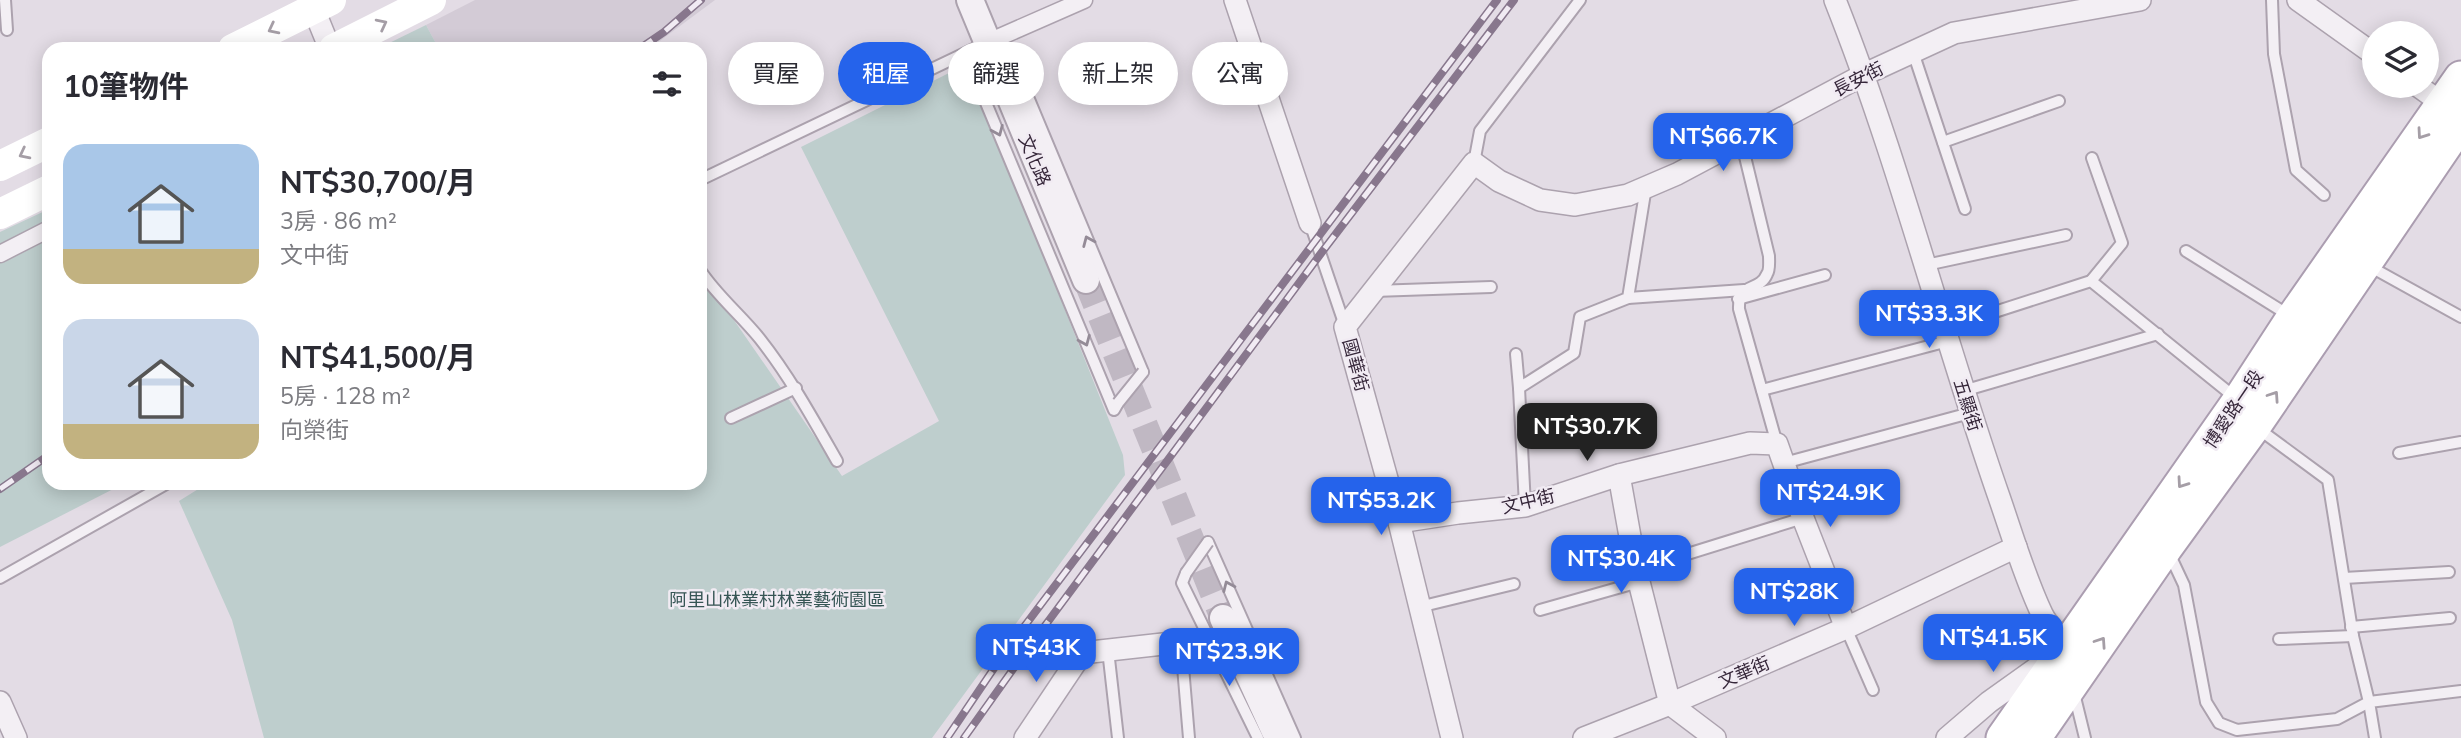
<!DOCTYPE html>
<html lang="zh-TW">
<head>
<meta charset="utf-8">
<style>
  :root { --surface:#fff; --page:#f2f2f3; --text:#2b2b33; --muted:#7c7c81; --accent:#2563eb }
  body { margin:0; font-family:Mulish,"Noto Sans TC",sans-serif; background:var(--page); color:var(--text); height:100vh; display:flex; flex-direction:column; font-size:26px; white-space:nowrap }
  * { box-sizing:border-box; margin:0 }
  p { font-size:23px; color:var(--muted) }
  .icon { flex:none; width:38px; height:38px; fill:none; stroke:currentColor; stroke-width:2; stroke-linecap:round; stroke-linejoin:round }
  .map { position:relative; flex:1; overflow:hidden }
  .details { position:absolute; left:42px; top:42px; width:665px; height:448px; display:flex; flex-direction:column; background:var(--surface); border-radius:21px; box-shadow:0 4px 18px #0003 }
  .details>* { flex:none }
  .banner { position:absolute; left:728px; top:42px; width:665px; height:63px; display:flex; gap:14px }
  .fabs { position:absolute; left:2362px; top:21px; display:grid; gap:14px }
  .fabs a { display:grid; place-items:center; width:77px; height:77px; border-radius:50%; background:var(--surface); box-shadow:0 4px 18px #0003; font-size:35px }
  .price { position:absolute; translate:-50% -60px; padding:0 16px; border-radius:14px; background:var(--accent); color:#fff; font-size:23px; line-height:46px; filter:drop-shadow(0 2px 4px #0008) }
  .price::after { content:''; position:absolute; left:50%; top:42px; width:21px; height:16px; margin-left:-10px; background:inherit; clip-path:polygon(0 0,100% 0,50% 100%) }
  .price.selected { background:#222; color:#fff }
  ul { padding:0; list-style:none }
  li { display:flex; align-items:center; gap:21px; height:175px; padding:0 21px }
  li span { display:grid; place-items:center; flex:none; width:196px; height:140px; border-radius:21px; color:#555 }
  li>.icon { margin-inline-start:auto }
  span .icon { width:84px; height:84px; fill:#fffc; stroke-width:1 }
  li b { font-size:30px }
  h2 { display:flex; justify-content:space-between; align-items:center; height:84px; padding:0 21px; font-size:30px }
  .chip { padding:0 24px; border-radius:32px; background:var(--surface); box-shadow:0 4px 18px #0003; font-size:24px; line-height:63px }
  .chip.selected { background:var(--accent); color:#fff }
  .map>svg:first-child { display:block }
</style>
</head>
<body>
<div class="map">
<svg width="2461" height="738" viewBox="0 0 2461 738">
  <rect width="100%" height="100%" fill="#e3dce5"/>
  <!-- built -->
  <polygon fill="#d3cbd6" points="475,0 715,0 649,49 439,49 426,25"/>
  <!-- green -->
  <g fill="#bececd">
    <polygon points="426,25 439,49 377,49"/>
    <polygon points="955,70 971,75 1123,455 1125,475 932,738 264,738 232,620 179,501 208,483 700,483 700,271 842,476 939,421 801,147"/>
    <polygon points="49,209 49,483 125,483 0,547 0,232"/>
  </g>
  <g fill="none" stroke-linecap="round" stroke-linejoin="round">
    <!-- tertiary-tunnel -->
    <polyline stroke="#c0b8c3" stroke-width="26" stroke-dasharray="26 13" stroke-linecap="butt" points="1086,280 1223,618"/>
    <defs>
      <g id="service">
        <polyline points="5,0 7,30"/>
        <polyline points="2272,0 2274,54 2296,170 2324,195"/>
        <polyline points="984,52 979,86 1114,410 1118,403"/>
        <polyline points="1913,52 1965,209"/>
        <polyline points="1003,59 1018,73 1143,372"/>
        <path d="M 1741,140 L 1769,256 C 1769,261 1770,270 1767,274 C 1759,293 1738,281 1739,309 L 1777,444"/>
        <polyline points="1943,142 2059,101"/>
        <polyline points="1474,163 1480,131 1580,0"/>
        <polyline points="700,180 986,43"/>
        <polyline points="1310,223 1345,326"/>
        <polyline points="2186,251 2290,316"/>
        <polyline points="1926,265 2066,235"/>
        <polyline points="2369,266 2461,317"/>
        <path d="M 700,270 C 717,296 741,315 760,339 C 790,377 813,419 837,461"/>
        <polyline points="2091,281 2122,243 2092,158"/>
        <polyline points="1374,291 1491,287"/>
        <polyline points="1628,298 1744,290"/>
        <polyline points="1738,299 1825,275"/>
        <polyline points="1945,328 2091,281 2237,399"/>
        <polyline points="1516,354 1519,388"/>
        <polyline points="1762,390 1948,341"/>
        <polyline points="1963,391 2158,334"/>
        <polyline points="731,418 796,388"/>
        <polyline points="2399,453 2461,442"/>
        <polyline points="1784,463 1970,413"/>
        <polyline points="1525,506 1519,388 1574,353 1580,317 1628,298 1646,187"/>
        <polyline points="1208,542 1295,738"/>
        <polyline points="2169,553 2184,585 2206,702 2219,723 2237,730 2337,719 2369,702 2353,636 2328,480 2256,427"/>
        <polyline points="1636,570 1803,518"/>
        <polyline points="1186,573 1182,583 1258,738"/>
        <polyline points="0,578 168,483"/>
        <polyline points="2344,578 2449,572"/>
        <polyline points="1419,607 1514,584"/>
        <polyline points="1540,610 1639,582"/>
        <polyline points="2351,627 2450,618"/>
        <polyline points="1846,628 1873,690"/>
        <polyline points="2279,639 2353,636"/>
        <polyline points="1181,643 1189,738"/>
        <polyline points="1108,650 1118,738"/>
        <polyline points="2074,693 2085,738"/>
        <polyline points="2375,738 2369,702 2461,691"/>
      </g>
      <g id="pedestrian">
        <polyline points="986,43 1084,0"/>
        <polyline points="0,254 49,229"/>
      </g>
      <g id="minor">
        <polyline points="310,0 330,49"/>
        <polyline points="1235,0 1310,223"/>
        <path d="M 1835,0 C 1899,161 1941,330 1998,494 C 2012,534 2024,576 2042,614 C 2050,631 2066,639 2069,658"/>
        <polyline points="2298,0 2375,55"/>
        <polyline points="2418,86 2443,104 2451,113"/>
        <polyline points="1619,475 1636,570 1670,704 1715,738"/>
        <polyline points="1399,522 1458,513 1525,506 1619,475 1750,443 1777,444 1803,518 1846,628"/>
        <polyline points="0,702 16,738"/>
        <polyline points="1025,738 1082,653 1208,639"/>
        <polyline points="1452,738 1399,522 1345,327 1474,163 1499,181 1540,200 1575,205 1628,195 1677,174 1865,74 1954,33 2140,0"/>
        <polyline points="1584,738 1670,704 1846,628 2016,547"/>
        <polyline points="1947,738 1989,702 2048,660"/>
      </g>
      <g id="tertiary">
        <polyline points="970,0 1086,280"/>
        <polyline points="1223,618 1278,738"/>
      </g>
      <g id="primary">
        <polyline points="2003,738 2239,401 2293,318 2461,78"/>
        <polyline points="2034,738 2166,547 2254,426 2461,122"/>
      </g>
    </defs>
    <!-- service casing -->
    <use href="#service" stroke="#aca2ae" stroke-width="14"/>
    <!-- pedestrian casing -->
    <use href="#pedestrian" stroke="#aca2ae" stroke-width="19"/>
    <!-- minor casing -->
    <use href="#minor" stroke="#aca2ae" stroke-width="24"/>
    <!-- tertiary casing -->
    <use href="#tertiary" stroke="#aca2ae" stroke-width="30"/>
    <!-- primary casing -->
    <use href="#primary" stroke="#ab9db0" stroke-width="37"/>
    <!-- service -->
    <use href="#service" stroke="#f3eff4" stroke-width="10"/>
    <!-- pedestrian -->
    <use href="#pedestrian" stroke="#f3eff4" stroke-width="16"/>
    <!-- minor -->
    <use href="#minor" stroke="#f3eff4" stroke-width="21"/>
    <!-- tertiary -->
    <use href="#tertiary" stroke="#f3eff4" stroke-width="26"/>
    <!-- secondary -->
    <g stroke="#fff" stroke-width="30">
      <polyline points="233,49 331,0"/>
      <polyline points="334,49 431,0"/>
      <polyline points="0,166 49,142"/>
      <polyline points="0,214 49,190"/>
    </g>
    <!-- primary -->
    <use href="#primary" stroke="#fff" stroke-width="33"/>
    <defs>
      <g id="rail">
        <polyline points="639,49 664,32 701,0"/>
        <polyline points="0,489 49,455"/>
        <polyline points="947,738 1005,652 1497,0"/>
        <polyline points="964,738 1021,658 1319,256 1514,0"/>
      </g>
    </defs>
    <!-- rail casing -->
    <use href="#rail" stroke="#88778d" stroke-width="8"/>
    <!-- rail -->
    <use href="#rail" stroke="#f1ebf3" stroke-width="5" stroke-dasharray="16" stroke-linecap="butt"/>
    <defs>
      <g id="service-bridge">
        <polyline points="1118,403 1143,372"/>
        <polyline points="1186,573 1208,542"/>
      </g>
    </defs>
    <!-- service-bridge casing -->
    <use href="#service-bridge" stroke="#aca2ae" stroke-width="14" stroke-linecap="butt"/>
    <!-- service-bridge -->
    <use href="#service-bridge" stroke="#f3eff4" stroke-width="10"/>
  </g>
  <!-- one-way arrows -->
  <defs><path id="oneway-chevron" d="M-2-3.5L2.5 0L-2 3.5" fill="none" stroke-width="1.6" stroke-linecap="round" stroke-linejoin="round" transform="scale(1.75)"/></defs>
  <g stroke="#a59ea6">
    <use href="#oneway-chevron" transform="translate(382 24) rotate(-27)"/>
    <use href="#oneway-chevron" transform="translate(273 29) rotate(153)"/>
    <use href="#oneway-chevron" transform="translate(2422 134) rotate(125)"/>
    <use href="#oneway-chevron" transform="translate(24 154) rotate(153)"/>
    <use href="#oneway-chevron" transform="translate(2274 396) rotate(-56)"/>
    <use href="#oneway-chevron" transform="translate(2182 483) rotate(125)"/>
    <use href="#oneway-chevron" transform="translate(2101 642) rotate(-56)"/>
  </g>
  <g stroke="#948b97">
    <use href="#oneway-chevron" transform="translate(998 131) rotate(67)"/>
    <use href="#oneway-chevron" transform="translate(1088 241) rotate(-113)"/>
    <use href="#oneway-chevron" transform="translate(1085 341) rotate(67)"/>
    <use href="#oneway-chevron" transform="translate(1228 586) rotate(-114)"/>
  </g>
  <g text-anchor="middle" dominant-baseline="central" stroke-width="5" stroke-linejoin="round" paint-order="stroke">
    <!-- street labels -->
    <g font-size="18" fill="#36273a" stroke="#f1ebf3">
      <text transform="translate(1858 79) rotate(-27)">長安街</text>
      <text transform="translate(1035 160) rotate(67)">文化路</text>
      <text transform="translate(1356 365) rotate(75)">國華街</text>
      <text transform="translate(1968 405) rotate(72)">五顯街</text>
      <text transform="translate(2233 409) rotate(-56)">博愛路一段</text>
      <text transform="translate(1528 501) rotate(-13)">文中街</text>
      <text transform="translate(1744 672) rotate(-23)">文華街</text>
    </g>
    <!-- park labels -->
    <g font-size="18" fill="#365554" stroke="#f1ebf3">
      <text x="777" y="599">阿里山林業村林業藝術園區</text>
    </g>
  </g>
</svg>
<div class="fabs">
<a><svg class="icon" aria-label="layers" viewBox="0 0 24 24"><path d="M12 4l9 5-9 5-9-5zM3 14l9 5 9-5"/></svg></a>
</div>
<b class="price" style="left:1723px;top:173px">NT$66.7K</b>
<b class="price" style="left:1929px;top:350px">NT$33.3K</b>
<b class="price selected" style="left:1587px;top:463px">NT$30.7K</b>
<b class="price" style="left:1830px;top:529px">NT$24.9K</b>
<b class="price" style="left:1381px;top:537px">NT$53.2K</b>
<b class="price" style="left:1621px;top:595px">NT$30.4K</b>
<b class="price" style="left:1794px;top:628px">NT$28K</b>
<b class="price" style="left:1993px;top:674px">NT$41.5K</b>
<b class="price" style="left:1036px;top:684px">NT$43K</b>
<b class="price" style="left:1229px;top:688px">NT$23.9K</b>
<div class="banner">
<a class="chip">買屋</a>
<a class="chip selected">租屋</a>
<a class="chip">篩選</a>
<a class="chip">新上架</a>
<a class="chip">公寓</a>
</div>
<section class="details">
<h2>10筆物件<svg class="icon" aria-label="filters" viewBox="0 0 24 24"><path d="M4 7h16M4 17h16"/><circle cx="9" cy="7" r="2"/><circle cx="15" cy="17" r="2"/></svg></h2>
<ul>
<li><span style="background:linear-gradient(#a9c7e8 75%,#c2b280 0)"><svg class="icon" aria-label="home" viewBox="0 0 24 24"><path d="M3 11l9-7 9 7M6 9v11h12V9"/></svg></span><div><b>NT$30,700/月</b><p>3房 · 86 m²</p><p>文中街</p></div></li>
<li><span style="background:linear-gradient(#c9d6e8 75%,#c2b280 0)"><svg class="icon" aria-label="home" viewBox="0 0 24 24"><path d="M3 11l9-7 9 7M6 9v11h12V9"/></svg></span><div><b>NT$41,500/月</b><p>5房 · 128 m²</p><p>向榮街</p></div></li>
</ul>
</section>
</div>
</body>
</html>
